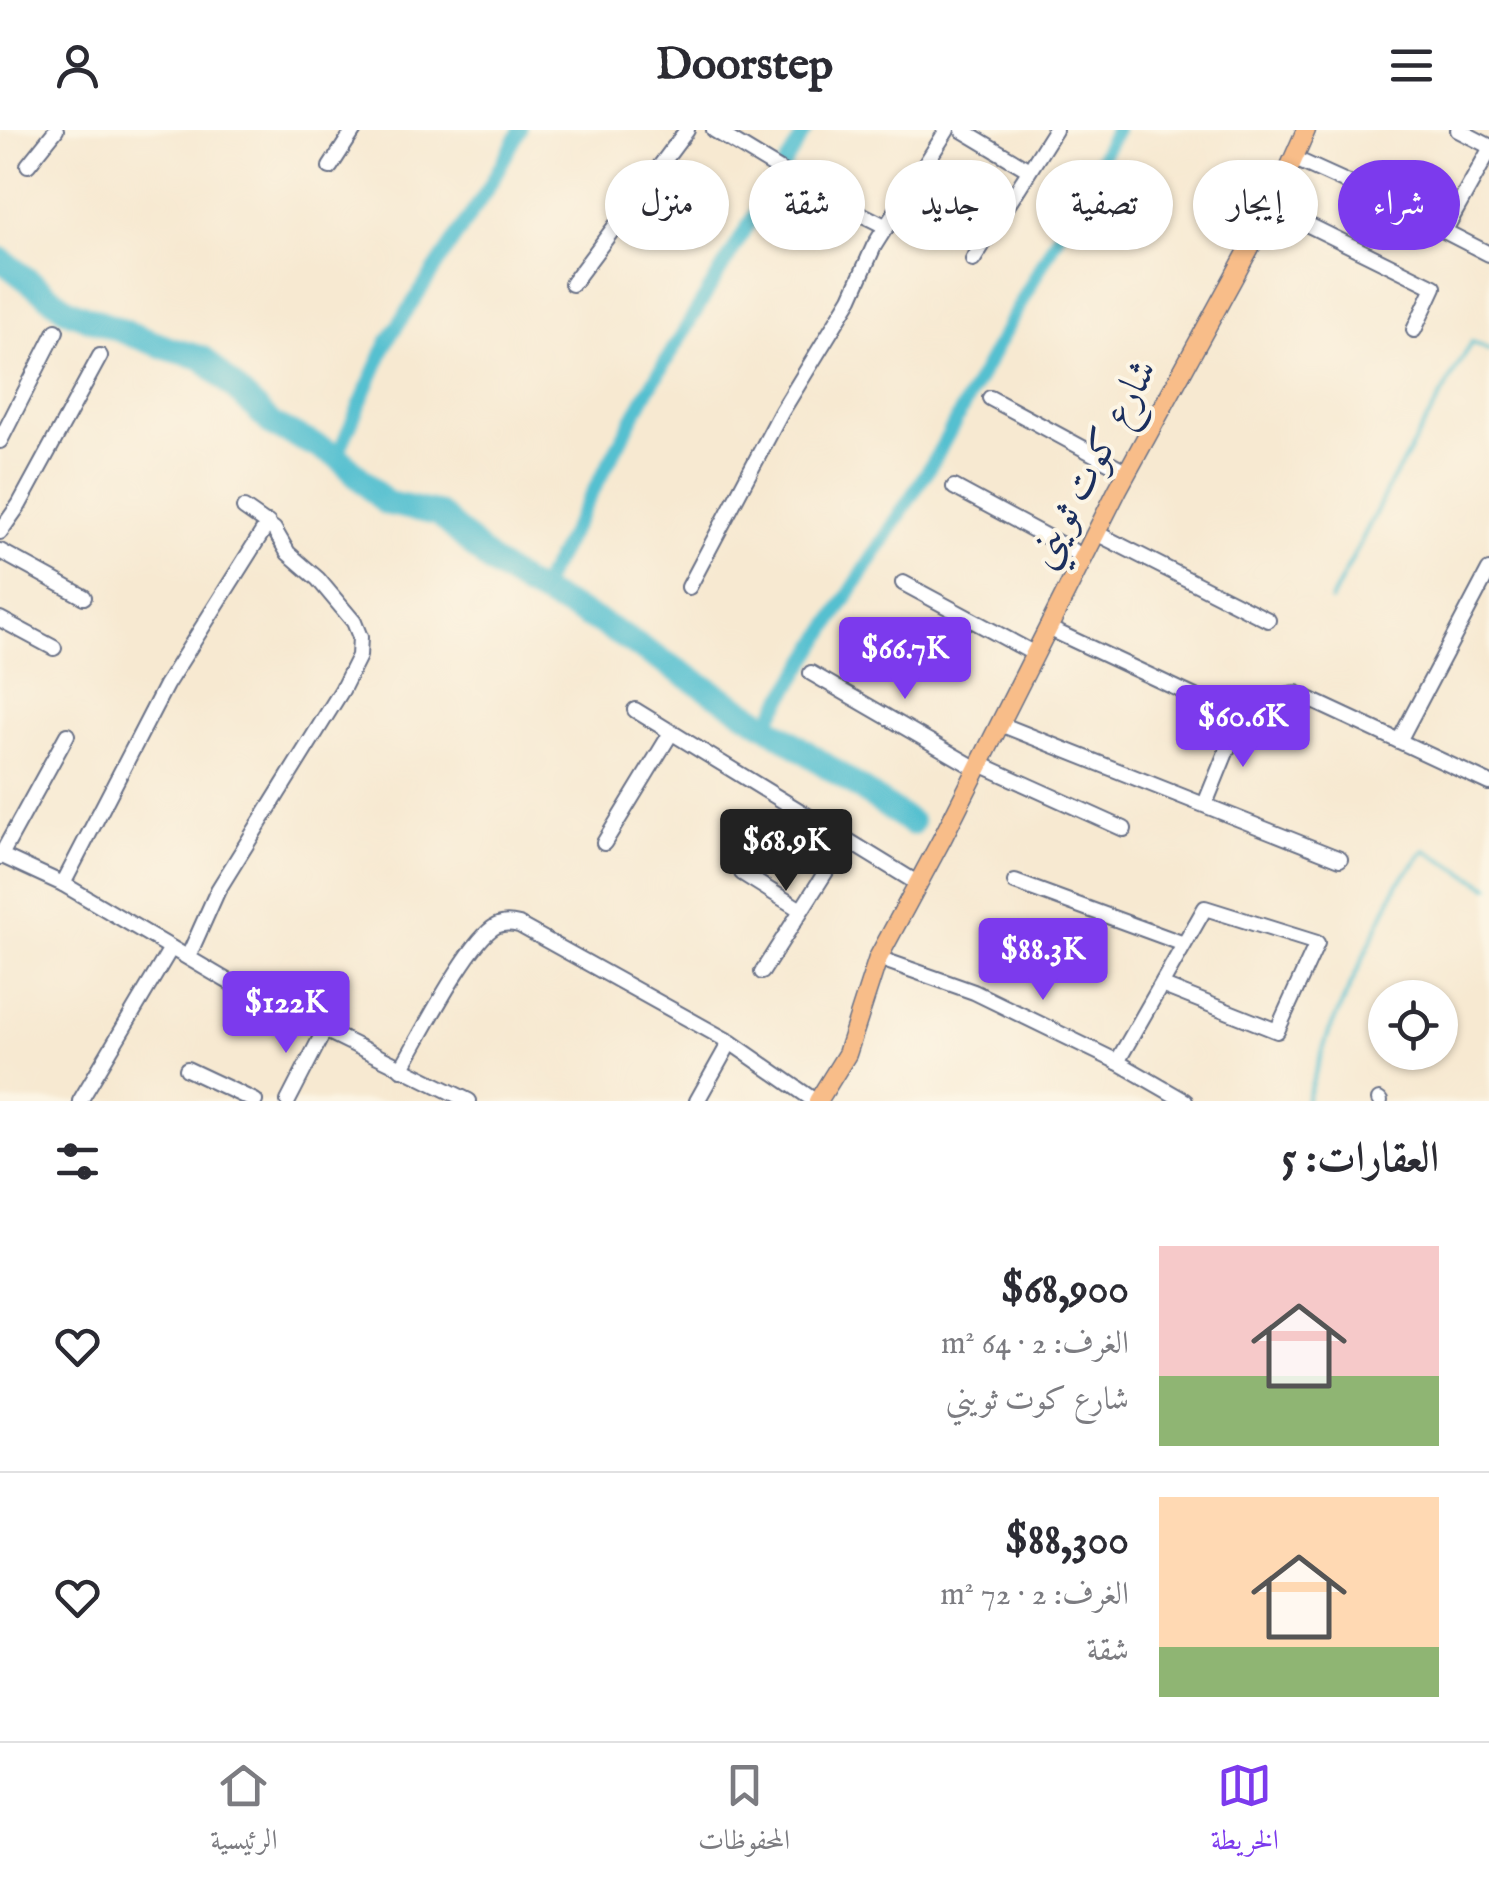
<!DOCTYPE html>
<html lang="ar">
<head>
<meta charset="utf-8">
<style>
  :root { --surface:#fff; --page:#f7f7f7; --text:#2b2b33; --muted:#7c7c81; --line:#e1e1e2; --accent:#7c3aed }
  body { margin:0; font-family:"IM FELL English",Amiri,serif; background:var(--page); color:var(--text); direction:rtl; height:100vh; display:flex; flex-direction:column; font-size:38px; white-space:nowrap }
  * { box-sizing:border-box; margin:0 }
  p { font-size:32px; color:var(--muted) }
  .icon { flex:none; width:55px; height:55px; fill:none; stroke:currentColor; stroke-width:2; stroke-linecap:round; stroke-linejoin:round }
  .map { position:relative; height:971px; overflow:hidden; direction:ltr }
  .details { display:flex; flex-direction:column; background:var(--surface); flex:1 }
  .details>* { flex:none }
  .top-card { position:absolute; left:30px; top:30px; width:1430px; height:90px; direction:rtl; display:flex; gap:20px }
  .tools { position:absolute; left:1368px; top:850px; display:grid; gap:20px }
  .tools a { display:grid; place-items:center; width:90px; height:90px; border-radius:50%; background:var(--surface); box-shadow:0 2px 8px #0004; font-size:50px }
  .price { position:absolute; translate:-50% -85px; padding:0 22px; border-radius:10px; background:var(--accent); color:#fff; font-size:32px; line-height:65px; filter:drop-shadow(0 2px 5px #0008) }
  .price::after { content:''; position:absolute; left:50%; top:60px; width:30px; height:22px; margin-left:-15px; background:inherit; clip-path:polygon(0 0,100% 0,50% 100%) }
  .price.on { background:#222; color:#fff }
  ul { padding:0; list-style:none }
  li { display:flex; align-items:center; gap:30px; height:250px; padding:0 50px }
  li+li { border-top:2px solid var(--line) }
  li span { display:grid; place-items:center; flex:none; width:280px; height:200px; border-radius:0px; color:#555 }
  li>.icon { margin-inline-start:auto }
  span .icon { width:120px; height:120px; fill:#fffc; stroke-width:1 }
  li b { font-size:42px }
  h2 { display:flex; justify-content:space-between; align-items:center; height:120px; padding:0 50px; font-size:42px }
  .tag { padding:0 35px; border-radius:45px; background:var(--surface); box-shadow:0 2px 8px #0004; font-size:35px; line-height:90px }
  .tag.on { background:var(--accent); color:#fff }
  header { display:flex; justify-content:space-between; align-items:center; height:130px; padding:0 50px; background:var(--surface); font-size:45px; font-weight:700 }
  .tab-bar { display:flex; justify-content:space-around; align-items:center; height:140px; border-top:2px solid var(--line); background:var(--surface); font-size:28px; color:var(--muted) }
  .tab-bar a { display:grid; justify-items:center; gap:5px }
  .tab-bar .on { color:var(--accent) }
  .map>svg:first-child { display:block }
</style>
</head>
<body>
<header><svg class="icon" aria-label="menu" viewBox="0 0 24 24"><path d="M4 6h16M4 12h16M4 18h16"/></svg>Doorstep<svg class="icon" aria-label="person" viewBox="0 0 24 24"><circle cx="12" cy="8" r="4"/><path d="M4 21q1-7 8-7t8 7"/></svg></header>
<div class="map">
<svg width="1489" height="971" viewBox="0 0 1489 971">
  <rect width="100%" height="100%" fill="#fcf5e5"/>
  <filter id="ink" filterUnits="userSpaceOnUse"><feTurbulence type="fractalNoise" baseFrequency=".01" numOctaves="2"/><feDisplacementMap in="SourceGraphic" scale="20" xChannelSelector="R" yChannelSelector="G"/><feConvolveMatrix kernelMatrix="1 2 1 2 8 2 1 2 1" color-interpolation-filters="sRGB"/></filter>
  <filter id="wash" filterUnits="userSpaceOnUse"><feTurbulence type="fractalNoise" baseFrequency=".0048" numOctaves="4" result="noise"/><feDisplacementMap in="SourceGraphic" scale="40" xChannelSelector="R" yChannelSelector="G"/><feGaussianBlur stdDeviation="2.25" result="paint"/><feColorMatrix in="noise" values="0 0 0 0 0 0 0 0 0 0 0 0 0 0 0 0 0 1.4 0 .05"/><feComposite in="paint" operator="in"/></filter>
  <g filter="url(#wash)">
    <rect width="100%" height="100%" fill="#f7e9d1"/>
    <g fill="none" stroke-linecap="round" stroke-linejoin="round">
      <!-- stream -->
      <g stroke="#55c0d0" stroke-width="4">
        <polyline points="1331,471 1388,358 1472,212 1489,220"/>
        <polyline points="1306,971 1329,902 1397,755 1425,720 1489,757"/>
      </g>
      <!-- canal -->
      <g stroke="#55c0d0" stroke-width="14">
        <polyline points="337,326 388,210 487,60 520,0"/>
        <polyline points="539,461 647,262 806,0"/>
        <polyline points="766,595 933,332 1116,0"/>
      </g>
      <!-- river -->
      <polyline stroke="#55c0d0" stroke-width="25" points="0,129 67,180 170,219 203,228 273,295 337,326 386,373 439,384 493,434 528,457 599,492 766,595 911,693"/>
    </g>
  </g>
  <g filter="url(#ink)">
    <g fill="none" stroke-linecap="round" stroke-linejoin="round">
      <defs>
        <g id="minor">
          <polyline points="714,0 815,61 887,97"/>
          <polyline points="962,0 1029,40"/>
          <polyline points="1458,0 1489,16"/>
          <polyline points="1293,28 1366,61 1489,124"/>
          <polyline points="28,35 56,0"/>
          <polyline points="330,37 354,0"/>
          <polyline points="1272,77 1434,157 1414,200"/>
          <polyline points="1445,100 1489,21"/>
          <polyline points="973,130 1055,0"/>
          <polyline points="572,154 687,0"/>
          <polyline points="990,268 1127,342"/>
          <polyline points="0,311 56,201"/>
          <polyline points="954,357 1084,427"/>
          <polyline points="0,402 19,375 100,226"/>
          <polyline points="1096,403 1268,490"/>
          <polyline points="0,421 84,467"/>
          <polyline points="903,453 1035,524"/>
          <polyline points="689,457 782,281 851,168 874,116 947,0"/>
          <polyline points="0,489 54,518"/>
          <path d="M 1048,498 L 1240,588 C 1265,587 1273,564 1296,563 L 1489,653"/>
          <polyline points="811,543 977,639"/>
          <polyline points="635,580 917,753"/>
          <polyline points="1000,594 1340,729"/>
          <polyline points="1399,611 1489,440"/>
          <polyline points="980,634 1124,699"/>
          <polyline points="1205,674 1240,588"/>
          <polyline points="604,713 671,603"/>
          <polyline points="0,725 63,754 241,859 469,971"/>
          <polyline points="0,727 67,605"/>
          <polyline points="742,743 801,780"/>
          <polyline points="1015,752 1184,814"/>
          <polyline points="63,754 166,555 268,393"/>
          <polyline points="188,827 218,760 342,560 359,526 360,507 354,492 318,449 288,423 274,399 244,378"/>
          <polyline points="878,828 974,862 1112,929 1185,971"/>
          <polyline points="762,842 846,710"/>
          <path d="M 1117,932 C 1146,881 1176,829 1205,778 L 1317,813 L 1277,901 L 1161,855"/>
          <polyline points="187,939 255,971"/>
          <path d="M 401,939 C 419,909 469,810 496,796 C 504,792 511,793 519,795 L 730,912 L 815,971"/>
          <polyline points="1379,970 1380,971"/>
          <polyline points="80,971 171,818"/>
          <polyline points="288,971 324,901"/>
          <polyline points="697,971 730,912"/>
        </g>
        <polyline id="major" points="818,971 847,924 878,828 942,709 1118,359 1272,77 1306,0"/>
      </defs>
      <!-- minor casing -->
      <use href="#minor" stroke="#687086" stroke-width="18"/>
      <!-- major casing -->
      <use href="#major" stroke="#687086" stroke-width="21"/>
      <!-- minor -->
      <use href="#minor" stroke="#fff" stroke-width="14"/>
      <!-- major -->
      <use href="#major" stroke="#f8bd89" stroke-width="18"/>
    </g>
  </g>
  <g text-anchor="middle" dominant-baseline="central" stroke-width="8" stroke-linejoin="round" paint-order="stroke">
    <!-- street labels -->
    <g font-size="40" fill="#1b2f5e" stroke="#fcf5e5">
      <text transform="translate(1094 334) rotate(-62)">شارع كوت ثويني</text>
    </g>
  </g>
</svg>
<div class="tools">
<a><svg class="icon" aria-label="locate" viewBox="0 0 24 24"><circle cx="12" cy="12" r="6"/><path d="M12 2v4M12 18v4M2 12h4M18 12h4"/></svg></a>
</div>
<b class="price" style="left:905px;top:572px">$66.7K</b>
<b class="price" style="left:1243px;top:640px">$60.6K</b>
<b class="price on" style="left:786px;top:764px">$68.9K</b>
<b class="price" style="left:1043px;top:873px">$88.3K</b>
<b class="price" style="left:286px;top:926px">$122K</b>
<div class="top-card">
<a class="tag on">شراء</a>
<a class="tag">إيجار</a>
<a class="tag">تصفية</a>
<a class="tag">جديد</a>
<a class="tag">شقة</a>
<a class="tag">منزل</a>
</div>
</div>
<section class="details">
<h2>العقارات: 5<svg class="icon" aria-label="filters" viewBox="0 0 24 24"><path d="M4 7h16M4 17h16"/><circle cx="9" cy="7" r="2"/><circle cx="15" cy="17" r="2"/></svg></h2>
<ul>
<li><span style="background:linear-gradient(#f6c9c9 65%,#8fb573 0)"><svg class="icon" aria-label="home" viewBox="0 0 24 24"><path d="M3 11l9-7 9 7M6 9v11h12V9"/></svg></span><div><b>$68,900</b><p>الغرف: 2 · 64 m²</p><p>شارع كوت ثويني</p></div><svg class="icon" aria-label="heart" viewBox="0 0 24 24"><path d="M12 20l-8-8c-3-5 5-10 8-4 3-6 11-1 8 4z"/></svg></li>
<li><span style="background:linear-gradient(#ffd9b3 75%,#8fb573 0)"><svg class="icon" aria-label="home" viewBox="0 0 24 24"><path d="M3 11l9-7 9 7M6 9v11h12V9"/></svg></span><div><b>$88,300</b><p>الغرف: 2 · 72 m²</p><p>شقة</p></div><svg class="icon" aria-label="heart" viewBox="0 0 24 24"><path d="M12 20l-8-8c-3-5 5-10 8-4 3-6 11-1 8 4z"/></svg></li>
</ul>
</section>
<nav class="tab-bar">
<a class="on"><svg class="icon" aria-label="map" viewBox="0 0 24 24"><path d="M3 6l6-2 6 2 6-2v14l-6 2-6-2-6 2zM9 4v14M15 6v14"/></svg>الخريطة</a>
<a><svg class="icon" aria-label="saved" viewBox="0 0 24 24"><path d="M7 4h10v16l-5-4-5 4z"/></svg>المحفوظات</a>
<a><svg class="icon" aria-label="home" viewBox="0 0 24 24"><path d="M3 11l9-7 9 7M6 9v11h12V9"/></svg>الرئيسية</a>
</nav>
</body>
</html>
